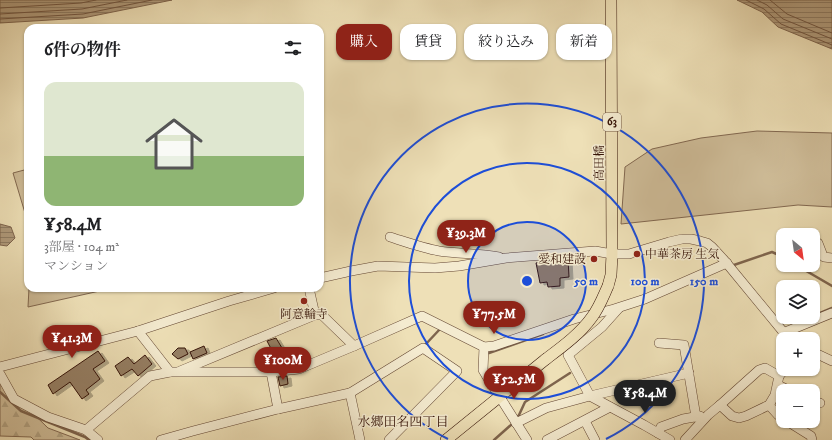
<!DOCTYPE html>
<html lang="ja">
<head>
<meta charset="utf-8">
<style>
  :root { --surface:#fff; --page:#f2f2f2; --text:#202124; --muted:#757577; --line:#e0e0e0; --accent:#8f2418 }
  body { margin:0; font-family:"IM FELL DW Pica","Noto Serif JP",serif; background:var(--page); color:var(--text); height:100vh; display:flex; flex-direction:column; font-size:15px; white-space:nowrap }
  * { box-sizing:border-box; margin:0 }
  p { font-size:13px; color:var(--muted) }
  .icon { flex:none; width:22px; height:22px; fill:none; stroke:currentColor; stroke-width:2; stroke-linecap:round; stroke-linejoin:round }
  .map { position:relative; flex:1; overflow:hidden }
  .details { position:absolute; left:24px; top:24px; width:300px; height:268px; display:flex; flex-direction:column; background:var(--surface); border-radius:12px; box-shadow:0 1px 3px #0004 }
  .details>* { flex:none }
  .guide { position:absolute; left:336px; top:24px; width:380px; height:36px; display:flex; gap:8px }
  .needle { width:26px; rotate:151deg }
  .buttons { position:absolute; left:776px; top:228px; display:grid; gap:8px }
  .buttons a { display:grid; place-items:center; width:44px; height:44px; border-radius:8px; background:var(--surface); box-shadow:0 1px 3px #0004; font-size:20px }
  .price { position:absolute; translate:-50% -34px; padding:0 9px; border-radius:14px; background:var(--accent); color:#fff; font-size:13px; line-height:26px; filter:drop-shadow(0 1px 2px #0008) }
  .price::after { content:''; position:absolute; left:50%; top:24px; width:12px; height:9px; margin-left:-6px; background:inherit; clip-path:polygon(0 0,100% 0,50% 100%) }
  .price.selected { background:#222; color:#fff }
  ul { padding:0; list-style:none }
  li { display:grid; align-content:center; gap:8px; height:212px; padding:0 20px }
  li+li { border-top:1px solid var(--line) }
  li span { display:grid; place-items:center; height:124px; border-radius:12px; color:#555 }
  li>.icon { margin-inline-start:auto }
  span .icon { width:72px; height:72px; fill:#fffc; stroke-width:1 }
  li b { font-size:17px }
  h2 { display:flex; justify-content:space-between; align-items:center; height:48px; padding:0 20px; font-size:17px }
  .tag { padding:0 14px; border-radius:12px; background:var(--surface); box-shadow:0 1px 3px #0004; font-size:14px; line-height:36px }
  .tag.selected { background:var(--accent); color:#fff }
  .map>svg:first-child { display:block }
</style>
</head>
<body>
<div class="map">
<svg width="832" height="440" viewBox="0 0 832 440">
  <defs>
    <pattern id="forest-firs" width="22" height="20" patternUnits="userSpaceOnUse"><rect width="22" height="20" fill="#cfbd99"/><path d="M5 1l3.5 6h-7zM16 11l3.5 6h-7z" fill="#b2a282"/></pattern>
    <pattern id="water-rules" width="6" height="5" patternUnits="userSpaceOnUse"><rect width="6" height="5" fill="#af9a7b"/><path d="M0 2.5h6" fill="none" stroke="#8f7c63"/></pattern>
    <filter id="shadow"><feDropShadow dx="4" dy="2" stdDeviation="0" flood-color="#0004"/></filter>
  </defs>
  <rect width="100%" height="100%" fill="#eee0b7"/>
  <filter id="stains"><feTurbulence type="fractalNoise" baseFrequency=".005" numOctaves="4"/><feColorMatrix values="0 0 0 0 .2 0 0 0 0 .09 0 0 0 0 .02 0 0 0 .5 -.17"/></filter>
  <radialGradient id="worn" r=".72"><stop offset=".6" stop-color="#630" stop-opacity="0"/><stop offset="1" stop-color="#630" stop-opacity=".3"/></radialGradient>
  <!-- green -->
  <g fill="#cfbd99" stroke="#826850">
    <polygon points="757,131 832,133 832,207 798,205 621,224 625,167 652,149 701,138"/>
    <polygon points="28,169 28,223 13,173"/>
    <polygon points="29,288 113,288 28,307"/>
  </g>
  <!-- forest -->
  <polygon fill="url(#forest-firs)" stroke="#826850" points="0,381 48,428 80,440 34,440 31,437 0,436"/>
  <!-- water -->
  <g fill="url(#water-rules)" stroke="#7e644d">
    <polygon points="0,0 172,0 83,18 0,23"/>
    <polygon points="737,0 832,0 832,49 778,27 762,12"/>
    <polygon points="0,224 11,227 15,238 7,246 0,245"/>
  </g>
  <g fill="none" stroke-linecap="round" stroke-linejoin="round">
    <!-- shore -->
    <g stroke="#725641" stroke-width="1">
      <polyline points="746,0 764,9 781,24 832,45"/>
      <polyline points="757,0 767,5 783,19 832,39"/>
      <polyline points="770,0 787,14 832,33"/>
      <polyline points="0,8 81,3 96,0"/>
      <polyline points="0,14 82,9 127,0"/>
      <polyline points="0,19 83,14 152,0"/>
    </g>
    <!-- stream -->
    <g stroke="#7e644d" stroke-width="2.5">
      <polyline points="796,265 832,286"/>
      <polyline points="731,266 772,252 783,257"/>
      <polyline points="813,316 832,308"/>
      <polyline points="425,345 440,329"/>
      <polyline points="486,352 489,353 543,334"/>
      <polyline points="0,392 21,411 85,437 89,440"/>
      <polyline points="494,440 512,424 519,415 525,402 570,373"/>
    </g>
  </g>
  <!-- building -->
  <g fill="#957e63" stroke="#351307" filter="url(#shadow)">
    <polygon points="568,259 569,277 560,278 560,286 548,287 547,282 540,283 536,263 543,261"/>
    <polygon points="276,338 282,348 283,347 289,357 279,364 267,341"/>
    <polygon points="204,346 207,353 193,359 190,352"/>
    <polygon points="178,348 185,348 188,354 178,359 172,354"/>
    <polygon points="98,351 105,361 93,369 100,379 86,390 89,394 82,399 70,382 53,394 48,385"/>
    <polygon points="145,355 152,364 138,376 132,369 121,376 115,366 128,357 134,364"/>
    <polygon points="287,376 288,384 280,386 278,377"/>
  </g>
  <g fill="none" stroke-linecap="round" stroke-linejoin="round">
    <defs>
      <g id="minor">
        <path d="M 390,237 C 406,242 423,248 439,251 C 459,254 479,253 499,257"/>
        <polyline points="818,243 823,256 824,257 832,258"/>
        <polyline points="320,278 351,271 378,266 435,268 459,266 506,258 595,251 612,254 629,254 669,242 682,239 691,239 700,241 707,243 712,247 724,260 789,339"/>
        <polyline points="309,288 315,315"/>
        <polyline points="619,308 602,327 568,355 590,396 644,425 670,440"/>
        <polyline points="138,331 170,372 271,372 278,409"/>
        <polyline points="783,333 832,313"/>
        <polyline points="659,343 684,345 696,417"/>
        <polyline points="484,347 483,370 486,375 527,440"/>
        <polyline points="813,352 832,361"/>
        <polyline points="0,367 138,331 229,301 274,288"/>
        <polyline points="180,371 315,315 322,315 354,346"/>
        <polyline points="271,372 299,369 354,346 422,316 484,347 494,346 574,319 614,309 645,299 727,263"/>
        <polyline points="0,374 14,399 48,417 86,430 98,440"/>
        <polyline points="778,385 790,391"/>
        <polyline points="350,393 423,348 457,371 389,440"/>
        <polyline points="813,401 820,403"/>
        <polyline points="720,405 732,416 739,418 746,416 769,405 775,395 779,376 785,369"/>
        <polyline points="769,405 778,415 783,418"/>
        <polyline points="585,421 595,440"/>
        <polyline points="787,421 811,436 812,440"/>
        <polyline points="516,423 546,408 590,396 689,373"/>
        <polyline points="86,430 150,376 170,372"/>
        <polyline points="658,433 661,427 683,419 700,416"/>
        <polyline points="161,440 193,431 278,409 350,393 360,440"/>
        <polyline points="547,440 610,407"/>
        <polyline points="685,440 708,415 720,405 759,370 765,368 779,376"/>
      </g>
      <g id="major">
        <polyline points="608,286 611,275 612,254 611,0"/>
        <polyline points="446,440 546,359"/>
      </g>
    </defs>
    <!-- minor casing -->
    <use href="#minor" stroke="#634633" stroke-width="10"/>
    <!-- major casing -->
    <use href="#major" stroke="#351307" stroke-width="12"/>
    <!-- minor -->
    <use href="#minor" stroke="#f4ebd0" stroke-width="9"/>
    <!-- major -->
    <use href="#major" stroke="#eee0b7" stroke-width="11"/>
    <defs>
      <path id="major-bridge" d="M 546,359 C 562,347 580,334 592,317 C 599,308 603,297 608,286"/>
    </defs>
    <!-- major-bridge casing -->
    <use href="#major-bridge" stroke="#351307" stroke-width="12" stroke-linecap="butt"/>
    <!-- major-bridge -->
    <use href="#major-bridge" stroke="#eee0b7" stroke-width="11"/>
  </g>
  <!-- distance rings -->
  <circle cx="527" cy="281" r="59" fill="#1d4ed8" fill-opacity=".12"/>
  <g fill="none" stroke="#1d4ed8" stroke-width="2">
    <circle cx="527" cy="281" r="59"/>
    <circle cx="527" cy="281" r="118"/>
    <path d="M448 439A177 177 0 1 1 606 439"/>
  </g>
  <!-- markers -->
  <g fill="#8f2418" stroke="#f4ebd0" stroke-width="1.5">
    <circle cx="637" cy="254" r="4"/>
    <circle cx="594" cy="259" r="4"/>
    <circle cx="304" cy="301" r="4"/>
  </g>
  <g text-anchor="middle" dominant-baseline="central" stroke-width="3" stroke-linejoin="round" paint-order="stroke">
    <!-- shield labels -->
    <rect fill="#f4ebd0" stroke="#6e5443" stroke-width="1" x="603" y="113" width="18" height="18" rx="3"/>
    <g font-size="11" font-weight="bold" fill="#351307">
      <text x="612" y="122">63</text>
    </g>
    <!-- street labels -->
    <g font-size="12" fill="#351307" stroke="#f4ebd0">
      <text transform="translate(599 163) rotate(-90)">高田橋</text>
    </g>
    <!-- poi labels -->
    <g font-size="12" fill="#351307" stroke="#f4ebd0" text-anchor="start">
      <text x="645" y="254">中華茶房 生気</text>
      <text x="586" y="259" text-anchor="end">愛和建設</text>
      <text x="304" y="314" text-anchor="middle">阿意輪寺</text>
    </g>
    <!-- neighbourhood labels -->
    <g font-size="13" fill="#351307" stroke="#f4ebd0">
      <text x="403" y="422">水郷田名四丁目</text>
    </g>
  </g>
  <circle cx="527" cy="281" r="6" fill="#1d4ed8" stroke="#f4ebd0" stroke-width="2"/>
  <g font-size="12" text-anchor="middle" font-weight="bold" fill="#1d4ed8" stroke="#f4ebd0" stroke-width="3" stroke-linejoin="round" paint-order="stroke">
    <text x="586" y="285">50 m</text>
    <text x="645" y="285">100 m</text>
    <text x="704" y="285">150 m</text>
  </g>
  <rect width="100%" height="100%" filter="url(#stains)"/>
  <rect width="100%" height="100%" fill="url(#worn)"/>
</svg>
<div class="buttons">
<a><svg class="needle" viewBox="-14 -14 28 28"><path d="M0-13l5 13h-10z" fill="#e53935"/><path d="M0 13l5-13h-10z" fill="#757577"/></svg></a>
<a><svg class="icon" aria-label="layers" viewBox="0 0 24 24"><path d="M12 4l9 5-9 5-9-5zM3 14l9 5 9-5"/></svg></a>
<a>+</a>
<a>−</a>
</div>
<b class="price" style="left:466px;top:254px">¥39.3M</b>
<b class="price" style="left:494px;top:335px">¥77.5M</b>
<b class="price" style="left:72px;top:359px">¥41.3M</b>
<b class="price" style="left:283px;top:381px">¥100M</b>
<b class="price" style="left:514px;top:400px">¥52.5M</b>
<b class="price selected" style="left:645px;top:414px">¥58.4M</b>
<div class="guide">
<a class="tag selected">購入</a>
<a class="tag">賃貸</a>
<a class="tag">絞り込み</a>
<a class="tag">新着</a>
</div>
<section class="details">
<h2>6件の物件<svg class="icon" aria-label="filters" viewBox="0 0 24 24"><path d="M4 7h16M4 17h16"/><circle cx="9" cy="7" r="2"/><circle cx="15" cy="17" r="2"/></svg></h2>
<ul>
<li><span style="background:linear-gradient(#dfe7d0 60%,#8fb573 0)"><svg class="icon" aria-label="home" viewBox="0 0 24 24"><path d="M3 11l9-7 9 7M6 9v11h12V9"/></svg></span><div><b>¥58.4M</b><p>3部屋 · 104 m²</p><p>マンション</p></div></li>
</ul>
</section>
</div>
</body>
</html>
